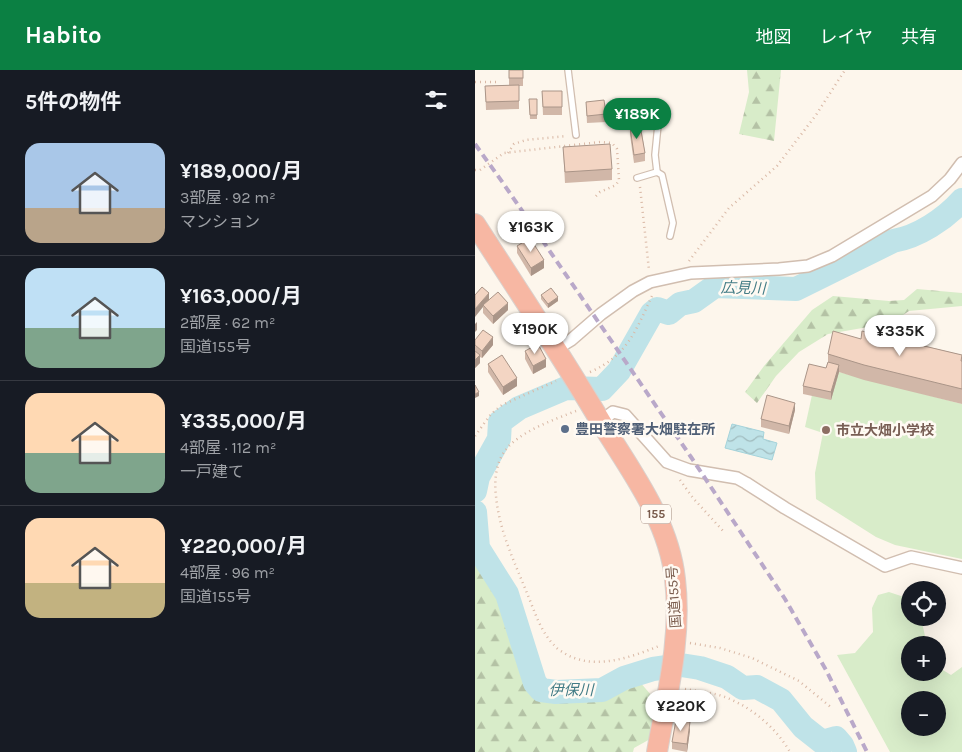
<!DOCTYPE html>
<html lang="ja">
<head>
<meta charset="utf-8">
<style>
  :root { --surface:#171b24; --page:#20242c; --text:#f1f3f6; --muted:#9ea1a6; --line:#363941; --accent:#0b8043 }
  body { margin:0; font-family:Karla,"Noto Sans JP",sans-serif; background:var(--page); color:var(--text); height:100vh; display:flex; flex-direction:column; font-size:19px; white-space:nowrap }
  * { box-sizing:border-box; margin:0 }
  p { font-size:16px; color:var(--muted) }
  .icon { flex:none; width:28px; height:28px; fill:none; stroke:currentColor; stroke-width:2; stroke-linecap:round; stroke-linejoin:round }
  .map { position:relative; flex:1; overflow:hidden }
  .side { display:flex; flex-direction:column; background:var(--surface); width:475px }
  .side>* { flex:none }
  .fabs { position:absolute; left:426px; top:511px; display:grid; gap:10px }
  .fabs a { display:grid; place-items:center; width:45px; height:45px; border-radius:50%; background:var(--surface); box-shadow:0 5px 20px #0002; font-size:25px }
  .price { position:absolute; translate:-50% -42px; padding:0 11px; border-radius:18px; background:#fff; color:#222; font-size:16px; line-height:32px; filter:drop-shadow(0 1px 2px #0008) }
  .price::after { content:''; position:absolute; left:50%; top:30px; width:15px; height:11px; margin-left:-8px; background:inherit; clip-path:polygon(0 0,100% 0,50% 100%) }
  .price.selected { background:var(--accent); color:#fff }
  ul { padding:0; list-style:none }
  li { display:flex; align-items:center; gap:15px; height:125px; padding:0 25px }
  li+li { border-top:1px solid var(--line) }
  li span { display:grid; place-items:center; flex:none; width:140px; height:100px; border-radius:15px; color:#555 }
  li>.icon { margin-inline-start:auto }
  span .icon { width:60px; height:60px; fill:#fffc; stroke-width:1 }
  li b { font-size:21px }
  h2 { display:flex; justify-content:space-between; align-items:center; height:60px; padding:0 25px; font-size:21px }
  header { display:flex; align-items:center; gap:30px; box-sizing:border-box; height:70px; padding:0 25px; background:var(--accent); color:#fff }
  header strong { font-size:24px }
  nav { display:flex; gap:28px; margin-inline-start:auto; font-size:18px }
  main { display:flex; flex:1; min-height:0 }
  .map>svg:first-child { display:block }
</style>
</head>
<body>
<header>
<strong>Habito</strong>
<nav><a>地図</a><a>レイヤ</a><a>共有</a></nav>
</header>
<main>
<section class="side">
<h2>5件の物件<svg class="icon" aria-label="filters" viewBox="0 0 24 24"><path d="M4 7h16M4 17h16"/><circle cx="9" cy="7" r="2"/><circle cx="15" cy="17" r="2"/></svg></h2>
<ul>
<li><span style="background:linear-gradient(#a9c7e8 65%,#b9a48a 0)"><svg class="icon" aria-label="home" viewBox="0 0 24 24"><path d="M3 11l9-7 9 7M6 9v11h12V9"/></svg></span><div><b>¥189,000/月</b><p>3部屋 · 92 m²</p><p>マンション</p></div></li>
<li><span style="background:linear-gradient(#bfe0f5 60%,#7fa58c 0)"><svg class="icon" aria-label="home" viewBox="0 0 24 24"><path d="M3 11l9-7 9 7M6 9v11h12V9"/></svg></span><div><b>¥163,000/月</b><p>2部屋 · 62 m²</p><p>国道155号</p></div></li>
<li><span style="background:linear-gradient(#ffd9b3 60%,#7fa58c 0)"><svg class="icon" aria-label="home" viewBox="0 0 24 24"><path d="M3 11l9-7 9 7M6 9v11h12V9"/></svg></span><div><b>¥335,000/月</b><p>4部屋 · 112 m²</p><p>一戸建て</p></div></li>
<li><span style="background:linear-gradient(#ffd9b3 65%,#c2b280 0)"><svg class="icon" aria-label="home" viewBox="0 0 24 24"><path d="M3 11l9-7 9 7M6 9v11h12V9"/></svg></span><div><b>¥220,000/月</b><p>4部屋 · 96 m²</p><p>国道155号</p></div></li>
</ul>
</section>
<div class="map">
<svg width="487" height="682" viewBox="0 0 487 682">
  <defs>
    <pattern id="forest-firs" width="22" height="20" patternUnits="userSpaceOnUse" patternTransform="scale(1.25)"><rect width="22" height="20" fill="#d8ecc9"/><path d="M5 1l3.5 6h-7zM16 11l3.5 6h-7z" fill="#b4c2a5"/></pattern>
    <pattern id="water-waves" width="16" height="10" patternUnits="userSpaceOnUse" patternTransform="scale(1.25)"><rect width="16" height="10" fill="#bfe3e8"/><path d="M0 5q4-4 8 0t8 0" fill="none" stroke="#a0bbbe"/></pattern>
  </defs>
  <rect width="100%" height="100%" fill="#fdf6ec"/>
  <!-- green -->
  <g fill="#d8ecc9" fill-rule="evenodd">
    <polygon points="364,302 487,334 487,489 420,475 401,467 341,429 340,403 348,363 330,357 337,325"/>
    <path d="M 414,522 L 435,529 L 435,548 L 446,548 L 452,575 L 435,575 L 435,602 L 462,602 L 463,597 L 476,605 L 487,597 L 487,682 L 415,682 L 362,585 L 380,583 L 398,562 L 397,538 L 403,525 ZM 435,630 L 462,630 L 462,658 L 435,658 Z"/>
  </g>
  <!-- forest -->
  <g fill="url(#forest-firs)">
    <polygon points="272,0 306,0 299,71 264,64 274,22"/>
    <polygon points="442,219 487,223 487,236 434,241 416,253 353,264 324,282 301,306 282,333 270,322 289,296 337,240 358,226 414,231 429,230"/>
    <polygon points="0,483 27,529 62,629 134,624 158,612 164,611 183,633 177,668 159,678 158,682 0,682"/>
  </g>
  <!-- water -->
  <polygon fill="url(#water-waves)" stroke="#a5d3da" points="257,354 289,362 288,369 302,373 297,390 250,378"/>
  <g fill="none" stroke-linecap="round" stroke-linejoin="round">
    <!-- river -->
    <g stroke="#bfe3e8" stroke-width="24">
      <path d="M 0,421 L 3,407 L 24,369 L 25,352 L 44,338 L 91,318 L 127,319 L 144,301 L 177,243 L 182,239 L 194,243 L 205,234 L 219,231 L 240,216 L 321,219 L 418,171 C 443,167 470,149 487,130"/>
      <polyline points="0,442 3,478 32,524 60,613 66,620 81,622 127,620 149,608 178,599 206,595 225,598 252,607 268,618 282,617 306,630 328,657 347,672 361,668 367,675 370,682"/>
    </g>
    <defs>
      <g id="lane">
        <polyline points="93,0 101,65"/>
        <polyline points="181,36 184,45 180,85 182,102"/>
        <polyline points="162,108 182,102 187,105 198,153 195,166"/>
      </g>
      <g id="street">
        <polyline points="81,279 96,270 126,244 158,221 175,212 216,203 304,199 333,196 357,186 457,126 475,109 487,93"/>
        <polyline points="126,351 138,342 150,345 192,392 214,400 262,408 271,413 310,438 410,496 436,487 487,498"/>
      </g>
      <path id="highway" d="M 0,154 C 44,222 89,289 130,359 C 159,405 194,453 200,509 C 207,567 192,625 182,682"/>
    </defs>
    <!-- lane casing -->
    <use href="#lane" stroke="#d1beb0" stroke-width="8"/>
    <!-- street casing -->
    <use href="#street" stroke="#d1beb0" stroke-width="14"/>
    <!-- highway casing -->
    <use href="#highway" stroke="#dad1cd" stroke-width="22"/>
    <!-- path -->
    <g stroke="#d9b8a5" stroke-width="2.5" stroke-dasharray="1 4" stroke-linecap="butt">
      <polyline points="0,12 23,12"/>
      <polyline points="33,83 39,74 51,70 92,66"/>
      <polyline points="0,100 5,100 29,83 125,72 137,73 142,79 144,110 141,115 125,122 120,127"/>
      <polyline points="165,117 174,200"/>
      <polyline points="214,191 254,138 302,96 341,45 370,0"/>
      <path d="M 115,302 C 154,285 161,259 178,224"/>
      <path d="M 101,341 C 78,350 43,362 29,382 C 21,394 19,411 21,426 C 24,460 39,491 52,523 C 59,540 66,563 80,576 C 82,579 86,581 89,583 C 118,601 154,588 184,576"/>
      <polyline points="0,366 16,344 27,335 81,311"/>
      <polyline points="205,410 218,428 249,462"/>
      <polyline points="215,573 245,578 277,588 324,611 357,638"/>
      <path d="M 210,619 C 221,621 233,622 244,625 C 273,634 300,656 315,682"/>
    </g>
    <!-- lane -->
    <use href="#lane" stroke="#fff" stroke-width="5.5"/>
    <!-- street -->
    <use href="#street" stroke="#fff" stroke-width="11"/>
    <!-- highway -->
    <use href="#highway" stroke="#f7b7a3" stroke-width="20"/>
    <!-- rail -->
    <polyline stroke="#b9a8c9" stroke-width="4" stroke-dasharray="8 5" stroke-linecap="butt" points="0,74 28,113 216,387 310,529 351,600 392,682"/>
  </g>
  <!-- wall -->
  <g fill="#d1b7a8">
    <polygon points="34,0 48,0 48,16 44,16 44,39 11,40 10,16 34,15"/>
    <polygon points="67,21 87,21 87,45 68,45"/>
    <polygon points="54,29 62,29 62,49 55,49"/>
    <polygon points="111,32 131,44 131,52 112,53"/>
    <polygon points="154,35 171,49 171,56 166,57 170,83 170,91 159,93 155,65 155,57 157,57 154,43"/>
    <polygon points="88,77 137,99 137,110 90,113"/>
    <polygon points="24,157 38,164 30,170 24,161"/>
    <polygon points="42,176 69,198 56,206 42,183"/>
    <polygon points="0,225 14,230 33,240 18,254 8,243 8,237"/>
    <polygon points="66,225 83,231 73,238 66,229"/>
    <polygon points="0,270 18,275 7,288 5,287 5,293 0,298"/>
    <polygon points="450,276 487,285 487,334 389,310 364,302 356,330 328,324 328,316 351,298 353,293 353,284"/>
    <polygon points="50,281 71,297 58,304 50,289"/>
    <polygon points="13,294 42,316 28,325 13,302"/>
    <polygon points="320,340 314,364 286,357 286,349"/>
    <polygon points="215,660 212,682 197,679 197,672"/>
  </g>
  <!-- shaded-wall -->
  <g fill="#aa9588">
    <polygon points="38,160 38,164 30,170 30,166"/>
    <polygon points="69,190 69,198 56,206 56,198"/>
    <polygon points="14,223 14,231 8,235 8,237 0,247 0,239"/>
    <polygon points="83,227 83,231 73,238 73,234"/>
    <polygon points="33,233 33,240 18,254 18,246"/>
    <polygon points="2,252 2,260 0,262 0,254"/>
    <polygon points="18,267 18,275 7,288 7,281"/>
    <polygon points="5,285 5,293 0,298 0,290"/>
    <polygon points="71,289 71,297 58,304 58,296"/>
    <polygon points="364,295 364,302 356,330 356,322"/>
    <polygon points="42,308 42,316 28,325 28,317"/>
    <polygon points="4,322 4,326 0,328 0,324"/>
    <polygon points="320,333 320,340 314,364 314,356"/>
    <polygon points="215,652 215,660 212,682 212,674"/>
  </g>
  <!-- building -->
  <g fill="#f3d5c3" stroke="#aa9588">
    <rect x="34" y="0" width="14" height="8"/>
    <polygon points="44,15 44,31 11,32 10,16"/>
    <polygon points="67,21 87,21 87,37 68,37"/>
    <polygon points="54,29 62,29 62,45 55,45"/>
    <polygon points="129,30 131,44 112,46 111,32"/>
    <polygon points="168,33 171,49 157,51 154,35"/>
    <polygon points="165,55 170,83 159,85 155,57"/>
    <polygon points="135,74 137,99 90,102 88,77"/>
    <polygon points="33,152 38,160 30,166 24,157"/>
    <polygon points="55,168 69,190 56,198 42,176"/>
    <polygon points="7,217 14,223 0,239 0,225"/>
    <polygon points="76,218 83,227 73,234 66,225"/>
    <polygon points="23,222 33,233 18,246 8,235"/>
    <polygon points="8,260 18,267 7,281 0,275 0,270"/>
    <polygon points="358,261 386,269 387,261 439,273 439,269 450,271 449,276 487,285 486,291 487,291 487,319 389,295 353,284"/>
    <polygon points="63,274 71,289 58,296 50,281"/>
    <polygon points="0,281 5,285 0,290"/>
    <polygon points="27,285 42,308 28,317 13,294"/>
    <polygon points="353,292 364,295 356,322 328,316 334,294 351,298"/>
    <polygon points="0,315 4,322 0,324"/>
    <polygon points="292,325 320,333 314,356 286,349"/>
    <polygon points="201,650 215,652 212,674 197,672"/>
  </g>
  <!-- markers -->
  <circle fill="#5c6f8a" stroke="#fffaf3" stroke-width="2" cx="90" cy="359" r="5"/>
  <circle fill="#8d6e63" stroke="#fffaf3" stroke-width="2" cx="351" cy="360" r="5"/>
  <g text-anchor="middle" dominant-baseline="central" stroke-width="5" stroke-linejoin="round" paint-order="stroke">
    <!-- shield labels -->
    <rect fill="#fffaf3" stroke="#a28b7f" stroke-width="1" x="166" y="434.5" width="30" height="19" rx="4"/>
    <g font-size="12" font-weight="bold" fill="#7a5c4d">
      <text x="181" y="444">155</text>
    </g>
    <!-- service labels -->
    <g font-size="14" font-weight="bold" fill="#4e5e75" stroke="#fffaf3" text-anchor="start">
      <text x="100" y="359">豊田警察署大畑駐在所</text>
    </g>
    <!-- education labels -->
    <g font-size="14" font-weight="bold" fill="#785e54" stroke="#fffaf3" text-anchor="start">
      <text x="361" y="360">市立大畑小学校</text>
    </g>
    <!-- street labels -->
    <g font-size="14" fill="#7a5c4d" stroke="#fffaf3">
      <text transform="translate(199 527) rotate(-94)">国道155号</text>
    </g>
    <!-- water labels -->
    <g font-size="15" font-style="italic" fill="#437c86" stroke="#fffaf3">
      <text transform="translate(268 218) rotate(1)">広見川</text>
      <text x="96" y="620">伊保川</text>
    </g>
  </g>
</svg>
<div class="fabs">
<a><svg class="icon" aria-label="locate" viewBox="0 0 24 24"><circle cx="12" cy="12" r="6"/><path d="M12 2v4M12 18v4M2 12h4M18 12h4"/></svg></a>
<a>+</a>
<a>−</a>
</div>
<b class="price selected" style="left:162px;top:70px">¥189K</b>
<b class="price" style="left:56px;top:183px">¥163K</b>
<b class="price" style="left:60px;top:285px">¥190K</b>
<b class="price" style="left:425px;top:287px">¥335K</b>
<b class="price" style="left:206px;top:662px">¥220K</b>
</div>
</main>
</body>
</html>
